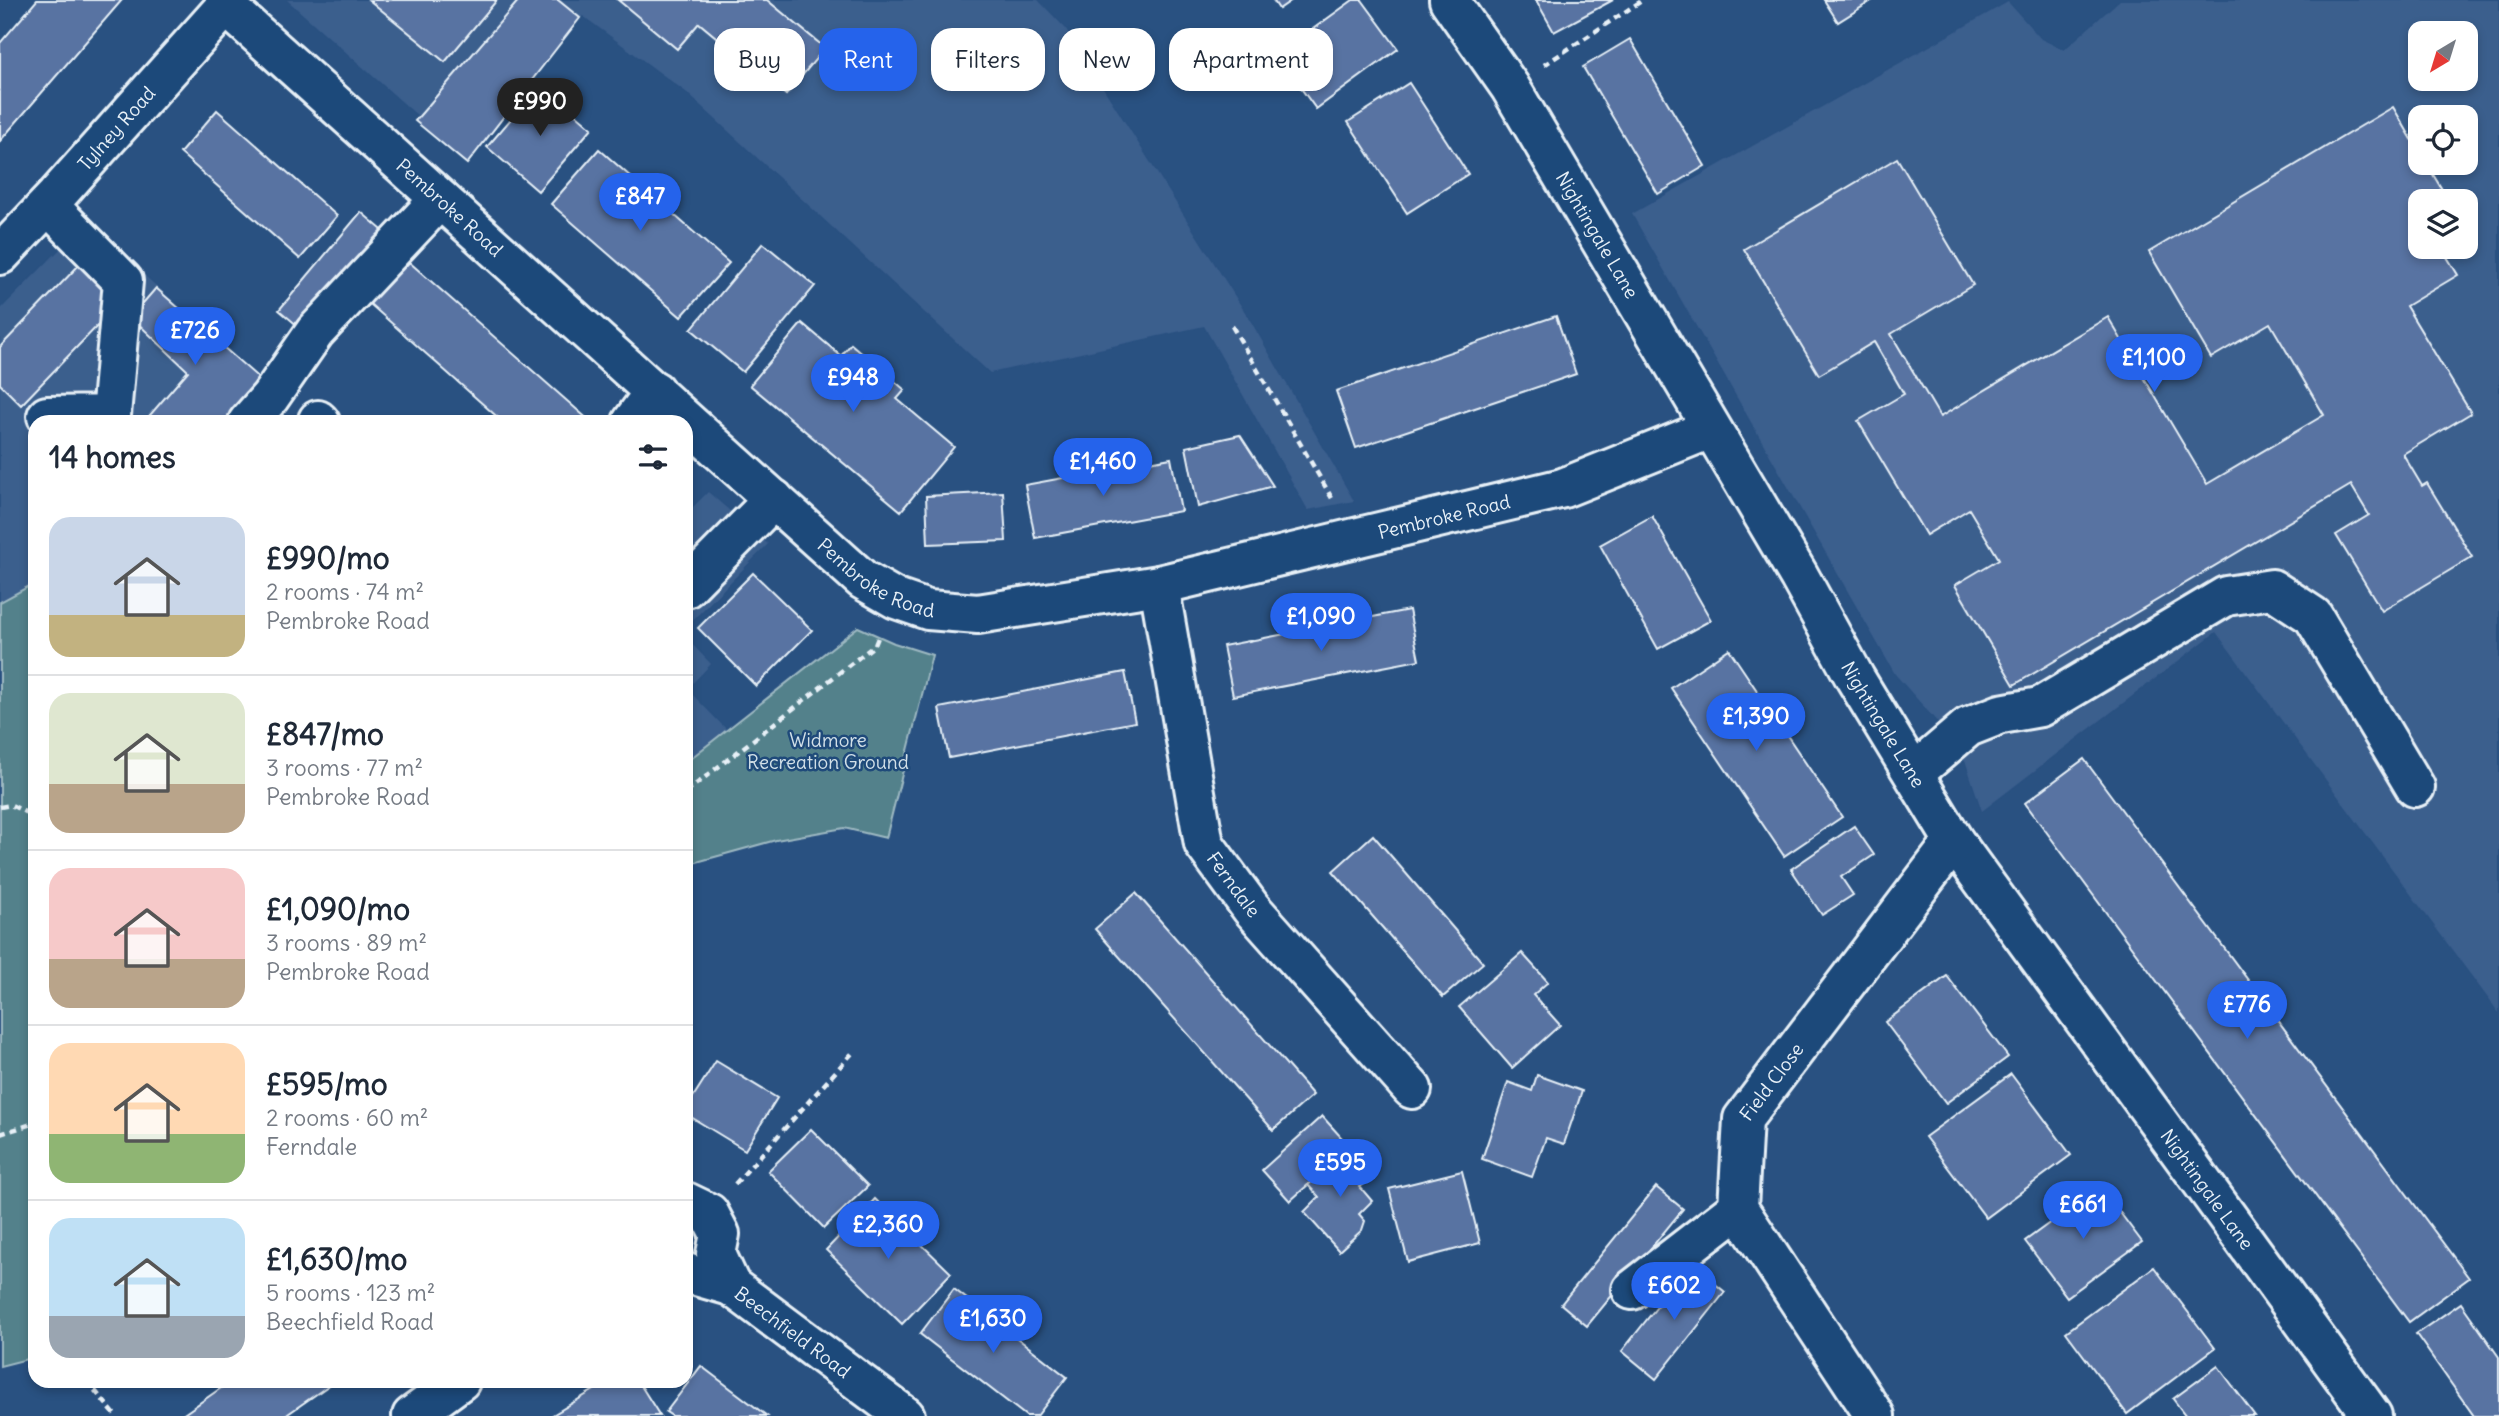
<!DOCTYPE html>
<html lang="en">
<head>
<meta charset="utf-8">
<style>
  :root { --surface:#fff; --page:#f2f2f3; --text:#1f2937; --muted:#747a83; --line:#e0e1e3; --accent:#2563eb }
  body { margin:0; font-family:Delius,sans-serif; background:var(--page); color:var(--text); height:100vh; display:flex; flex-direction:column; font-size:26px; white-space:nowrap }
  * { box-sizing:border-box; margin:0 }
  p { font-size:23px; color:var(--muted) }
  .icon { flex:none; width:38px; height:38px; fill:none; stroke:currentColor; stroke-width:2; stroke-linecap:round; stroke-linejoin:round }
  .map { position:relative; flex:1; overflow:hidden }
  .panel { position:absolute; left:28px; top:415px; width:665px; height:973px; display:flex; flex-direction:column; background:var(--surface); border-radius:21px; box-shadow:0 4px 10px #0003 }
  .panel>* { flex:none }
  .banner { position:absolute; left:714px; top:28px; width:665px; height:63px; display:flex; gap:14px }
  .needle { width:46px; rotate:218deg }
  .fabs { position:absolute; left:2408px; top:21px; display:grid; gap:14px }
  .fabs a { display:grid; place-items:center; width:70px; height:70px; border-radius:14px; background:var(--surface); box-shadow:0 4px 10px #0003; font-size:35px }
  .price { position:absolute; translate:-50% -60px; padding:0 16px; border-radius:24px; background:var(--accent); color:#fff; font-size:23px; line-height:46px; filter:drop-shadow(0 2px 4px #0008) }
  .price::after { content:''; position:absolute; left:50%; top:42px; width:21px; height:16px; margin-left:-10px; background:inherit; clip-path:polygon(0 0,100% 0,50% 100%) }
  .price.on { background:#222; color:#fff }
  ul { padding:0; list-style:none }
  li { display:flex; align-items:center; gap:21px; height:175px; padding:0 21px }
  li+li { border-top:2px solid var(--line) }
  li span { display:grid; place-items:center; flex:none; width:196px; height:140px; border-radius:21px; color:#555 }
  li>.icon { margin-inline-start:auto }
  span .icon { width:84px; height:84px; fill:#fffc; stroke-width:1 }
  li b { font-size:30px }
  h2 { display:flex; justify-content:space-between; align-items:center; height:84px; padding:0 21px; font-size:30px }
  .chip { padding:0 24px; border-radius:21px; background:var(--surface); box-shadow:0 4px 10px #0003; font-size:24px; line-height:63px }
  .chip.on { background:var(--accent); color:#fff }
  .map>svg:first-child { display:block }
</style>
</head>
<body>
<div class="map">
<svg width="2499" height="1416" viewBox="0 0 2499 1416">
  <rect width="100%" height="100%" fill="#295181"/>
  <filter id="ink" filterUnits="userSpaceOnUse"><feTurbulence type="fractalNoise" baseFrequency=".0143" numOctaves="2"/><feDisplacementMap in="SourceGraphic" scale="14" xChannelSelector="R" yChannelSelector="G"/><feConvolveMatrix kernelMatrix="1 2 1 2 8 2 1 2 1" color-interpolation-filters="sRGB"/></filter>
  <g filter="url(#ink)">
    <!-- built -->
    <g fill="#3b5e8d" fill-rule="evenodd">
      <polygon points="287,0 519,0 418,116"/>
      <polygon points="558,0 1038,0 1066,29 1250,320 1354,501 1308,510 1204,326 990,373 686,92 583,16 580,18"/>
      <path d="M 2120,0 L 2499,0 L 2499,1013 L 2216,632 L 1982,811 L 1966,763 L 1940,725 L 1895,674 L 1632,214 L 2008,2 L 2041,39 L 2064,50 ZM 2420,33 L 2466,33 L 2466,79 L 2420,79 ZM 2420,117 L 2466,117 L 2466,163 L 2420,163 ZM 2420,201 L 2466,201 L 2466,247 L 2420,247 Z"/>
      <polygon points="86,223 262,381 227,422 35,422 35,583 0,602 0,310"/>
      <polygon points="708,492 768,544 686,627 686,514"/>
      <polygon points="686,638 711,664 687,689 727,730 686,762"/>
    </g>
    <!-- green -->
    <g fill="#53818b" stroke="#9eb9c2" stroke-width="2">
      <polygon points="35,583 35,1357 0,1366 0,602"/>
      <polygon points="858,627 894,643 932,655 886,838 844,828 776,840 686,865 686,762"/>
    </g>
    <!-- building -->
    <g fill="#5873a2" stroke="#e8f1f8" stroke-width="2">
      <polygon points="37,0 122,0 0,141 0,43"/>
      <polygon points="369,0 497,0 445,62"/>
      <polygon points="519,0 558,0 580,18 467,164 415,121"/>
      <polygon points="618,0 767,0 825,48 786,95 699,23 677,49"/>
      <polygon points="1273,0 1292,0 1279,9"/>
      <polygon points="1353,0 1362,0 1398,49 1316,109 1277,55"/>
      <polygon points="1536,0 1613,0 1554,32"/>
      <polygon points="1824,0 1873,0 1838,22"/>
      <polygon points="1630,39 1705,166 1658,194 1583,67"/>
      <polygon points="1409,83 1468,174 1407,213 1348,122"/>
      <polygon points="541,84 592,128 538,191 487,147"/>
      <polygon points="2393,107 2420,153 2420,163 2426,163 2449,201 2420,201 2420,247 2441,247 2458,275 2406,306 2471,413 2403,454 2422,486 2427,483 2472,557 2382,611 2336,535 2369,515 2351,485 2014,685 1955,585 1999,559 1969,509 1926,535 1858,421 1904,394 1874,342 1819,375 1744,249 1897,158 1973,285 1891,334 1940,417 2108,317 2207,484 2324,415 2270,323 2211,358 2149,252"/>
      <polygon points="217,110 337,216 300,259 180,153"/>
      <polygon points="599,149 729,263 681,317 551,204"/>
      <polygon points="361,212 388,235 305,332 279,310"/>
      <polygon points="763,243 815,286 743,372 691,329"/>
      <polygon points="400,254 591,422 503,422 362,297"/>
      <polygon points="82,262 103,283 106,309 99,316 103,320 21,405 0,384 0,347"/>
      <polygon points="156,288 262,381 227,422 144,422 188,371 131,317"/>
      <polygon points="1556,316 1576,374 1356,448 1336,391"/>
      <polygon points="802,323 841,356 851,344 905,390 897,399 954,447 901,511 750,385"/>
      <polygon points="1240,435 1273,486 1198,507 1186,447"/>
      <polygon points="1171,458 1181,511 1035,538 1025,485"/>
      <polygon points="1003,492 1006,541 928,544 926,496"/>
      <polygon points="1652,516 1711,620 1658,649 1600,545"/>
      <polygon points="753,573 812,630 756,686 698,628"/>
      <polygon points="1409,610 1419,660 1233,696 1223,646"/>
      <polygon points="1729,649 1842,817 1784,856 1671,688"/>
      <polygon points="1125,672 1135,722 949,758 939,708"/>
      <polygon points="2084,759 2469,1278 2409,1322 2025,803"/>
      <polygon points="1854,826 1874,855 1841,877 1853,895 1822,915 1791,869"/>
      <polygon points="1373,835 1483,963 1443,997 1333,871"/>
      <polygon points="1136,893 1313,1095 1273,1130 1095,929"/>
      <polygon points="1522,953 1548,982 1533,995 1560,1025 1512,1068 1459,1007"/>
      <polygon points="1947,976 2008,1057 1946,1103 1885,1022"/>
      <polygon points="716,1061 777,1098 745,1150 686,1114 686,1108"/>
      <polygon points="2011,1074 2071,1155 1986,1218 1925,1137"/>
      <polygon points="1537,1075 1582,1091 1564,1144 1546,1138 1532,1177 1482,1159 1508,1082 1532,1091"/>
      <polygon points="1322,1116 1350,1147 1290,1201 1262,1170"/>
      <polygon points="811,1129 868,1186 824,1228 768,1171"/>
      <polygon points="1350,1147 1366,1164 1361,1169 1371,1179 1360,1187 1372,1201 1359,1214 1365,1221 1362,1230 1339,1251 1304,1212 1319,1197 1308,1185"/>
      <polygon points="1462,1171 1480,1243 1408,1262 1389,1189"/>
      <polygon points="2100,1186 2142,1242 2067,1297 2025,1241"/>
      <polygon points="1656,1187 1683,1209 1587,1326 1561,1304"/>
      <polygon points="875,1199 951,1273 902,1324 826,1250"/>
      <polygon points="1691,1264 1725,1292 1656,1379 1622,1351"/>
      <polygon points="2154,1267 2215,1348 2127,1414 2066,1332"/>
      <polygon points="954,1289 1067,1377 1037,1416 1026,1416 920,1334"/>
      <polygon points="2461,1303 2499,1357 2499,1416 2474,1416 2416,1334"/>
      <polygon points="701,1366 767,1416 672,1416 666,1412"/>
      <polygon points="2218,1366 2255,1416 2186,1416 2173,1399"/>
      <polygon points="231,1381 335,1381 285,1416 181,1416"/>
      <polygon points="609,1381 638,1381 660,1416 551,1416"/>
    </g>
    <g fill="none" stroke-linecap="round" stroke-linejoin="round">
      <defs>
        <g id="minor">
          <path id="s1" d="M 1449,0 L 1510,87 L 1799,576 L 1855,678 L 1954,841 L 2372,1416"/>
          <path id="s2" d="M 226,6 L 863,580 L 896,599 L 928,610 L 978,614 L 1159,585 L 1563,488 L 1710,429"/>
          <path id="s3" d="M 0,255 L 56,196 L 231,0"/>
          <polyline points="47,416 111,415 123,281 48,205"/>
          <polyline points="318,420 320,422"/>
          <polyline points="248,422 270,397 315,332 440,199"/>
          <polyline points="632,422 655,391"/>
          <path id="s4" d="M 1159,585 L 1204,844 L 1251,908 L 1412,1089"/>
          <polyline points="686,588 774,499"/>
          <polyline points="1914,773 1968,727 2001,714 2040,707 2226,596 2272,589 2313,616 2415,787"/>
          <path id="s5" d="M 686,1202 L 709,1213 L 720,1234 L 716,1254 L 731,1286 L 905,1416"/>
          <polyline points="686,1273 731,1286"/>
          <polyline points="1632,1290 1738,1208"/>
          <polyline points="412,1416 460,1381"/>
          <path id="s6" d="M 1875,1416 L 1738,1208 L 1743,1119 L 1954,841"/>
        </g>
      </defs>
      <!-- minor casing -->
      <use href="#minor" stroke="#e8f1f8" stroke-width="44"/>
      <!-- path -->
      <g stroke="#e8f1f8" stroke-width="4.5" stroke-dasharray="7 5" stroke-linecap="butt">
        <polyline points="1544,65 1643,0"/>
        <polyline points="1232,326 1333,500"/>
        <polyline points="686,792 875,645 879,635"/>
        <polyline points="0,807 11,805 31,815 35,784"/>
        <polyline points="0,1134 35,1123"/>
        <polyline points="735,1184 855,1050"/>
        <polyline points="87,1381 116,1416"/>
      </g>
      <!-- minor -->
      <use href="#minor" stroke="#1f4a7a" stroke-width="38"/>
    </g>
  </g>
  <g text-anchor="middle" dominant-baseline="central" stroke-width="5" stroke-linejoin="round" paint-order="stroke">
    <!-- street labels -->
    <g font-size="19" fill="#e8f1f8" stroke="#1f4a7a">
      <text stroke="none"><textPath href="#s3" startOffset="172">Tylney Road</textPath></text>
      <text stroke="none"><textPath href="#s2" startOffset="301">Pembroke Road</textPath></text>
      <text stroke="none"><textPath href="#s1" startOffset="278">Nightingale Lane</textPath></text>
      <text stroke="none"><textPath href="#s2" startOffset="1456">Pembroke Road</textPath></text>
      <text stroke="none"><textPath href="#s2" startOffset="868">Pembroke Road</textPath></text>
      <text stroke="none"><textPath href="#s1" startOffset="845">Nightingale Lane</textPath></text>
      <text stroke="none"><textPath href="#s4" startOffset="313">Ferndale</textPath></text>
      <text stroke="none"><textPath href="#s6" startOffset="385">Field Close</textPath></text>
      <text stroke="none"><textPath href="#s1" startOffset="1412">Nightingale Lane</textPath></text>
      <text stroke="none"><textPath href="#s5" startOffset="182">Beechfield Road</textPath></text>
    </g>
    <!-- park labels -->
    <g font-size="19" fill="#d2e0e8" stroke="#1f4a7a">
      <text x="828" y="740">Widmore<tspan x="828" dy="22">Recreation Ground</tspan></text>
    </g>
  </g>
</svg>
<div class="fabs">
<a><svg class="needle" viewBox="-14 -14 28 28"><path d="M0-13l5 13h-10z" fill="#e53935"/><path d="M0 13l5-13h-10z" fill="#747a83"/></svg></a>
<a><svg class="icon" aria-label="locate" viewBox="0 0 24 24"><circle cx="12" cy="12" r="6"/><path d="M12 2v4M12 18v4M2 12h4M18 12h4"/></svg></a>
<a><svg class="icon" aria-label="layers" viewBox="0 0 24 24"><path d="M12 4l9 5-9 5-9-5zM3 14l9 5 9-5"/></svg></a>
</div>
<b class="price on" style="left:540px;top:138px">£990</b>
<b class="price" style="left:640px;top:233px">£847</b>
<b class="price" style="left:195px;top:367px">£726</b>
<b class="price" style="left:2154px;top:394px">£1,100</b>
<b class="price" style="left:853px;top:414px">£948</b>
<b class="price" style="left:1103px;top:498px">£1,460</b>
<b class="price" style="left:1321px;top:653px">£1,090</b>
<b class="price" style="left:1756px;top:753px">£1,390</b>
<b class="price" style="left:2247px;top:1041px">£776</b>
<b class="price" style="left:1340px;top:1199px">£595</b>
<b class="price" style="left:2083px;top:1241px">£661</b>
<b class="price" style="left:888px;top:1261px">£2,360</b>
<b class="price" style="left:1674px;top:1322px">£602</b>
<b class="price" style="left:993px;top:1355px">£1,630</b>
<div class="banner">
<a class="chip">Buy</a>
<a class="chip on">Rent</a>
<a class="chip">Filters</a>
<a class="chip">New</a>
<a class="chip">Apartment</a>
</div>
<section class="panel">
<h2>14 homes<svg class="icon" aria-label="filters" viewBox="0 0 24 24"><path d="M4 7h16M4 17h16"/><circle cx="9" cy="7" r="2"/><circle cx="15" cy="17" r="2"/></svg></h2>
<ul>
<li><span style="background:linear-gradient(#c9d6e8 70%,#c2b280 0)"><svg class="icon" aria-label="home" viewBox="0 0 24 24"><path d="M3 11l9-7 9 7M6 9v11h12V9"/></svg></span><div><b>£990/mo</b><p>2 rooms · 74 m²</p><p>Pembroke Road</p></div></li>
<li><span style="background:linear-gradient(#dfe7d0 65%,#b9a48a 0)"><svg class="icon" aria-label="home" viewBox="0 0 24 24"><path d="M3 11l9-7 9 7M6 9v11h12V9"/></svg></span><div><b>£847/mo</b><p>3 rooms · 77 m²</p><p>Pembroke Road</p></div></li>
<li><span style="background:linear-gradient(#f6c9c9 65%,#b9a48a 0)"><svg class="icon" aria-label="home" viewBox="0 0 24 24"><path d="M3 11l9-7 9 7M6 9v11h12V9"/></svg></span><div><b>£1,090/mo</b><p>3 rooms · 89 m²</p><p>Pembroke Road</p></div></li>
<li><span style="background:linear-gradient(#ffd9b3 65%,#8fb573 0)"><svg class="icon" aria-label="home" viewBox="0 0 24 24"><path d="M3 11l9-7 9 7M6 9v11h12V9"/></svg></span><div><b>£595/mo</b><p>2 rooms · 60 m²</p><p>Ferndale</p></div></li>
<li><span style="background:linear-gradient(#bfe0f5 70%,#9aa5b1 0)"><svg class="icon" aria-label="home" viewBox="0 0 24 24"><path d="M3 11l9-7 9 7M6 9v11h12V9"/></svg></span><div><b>£1,630/mo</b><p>5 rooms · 123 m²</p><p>Beechfield Road</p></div></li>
</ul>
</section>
</div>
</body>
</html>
